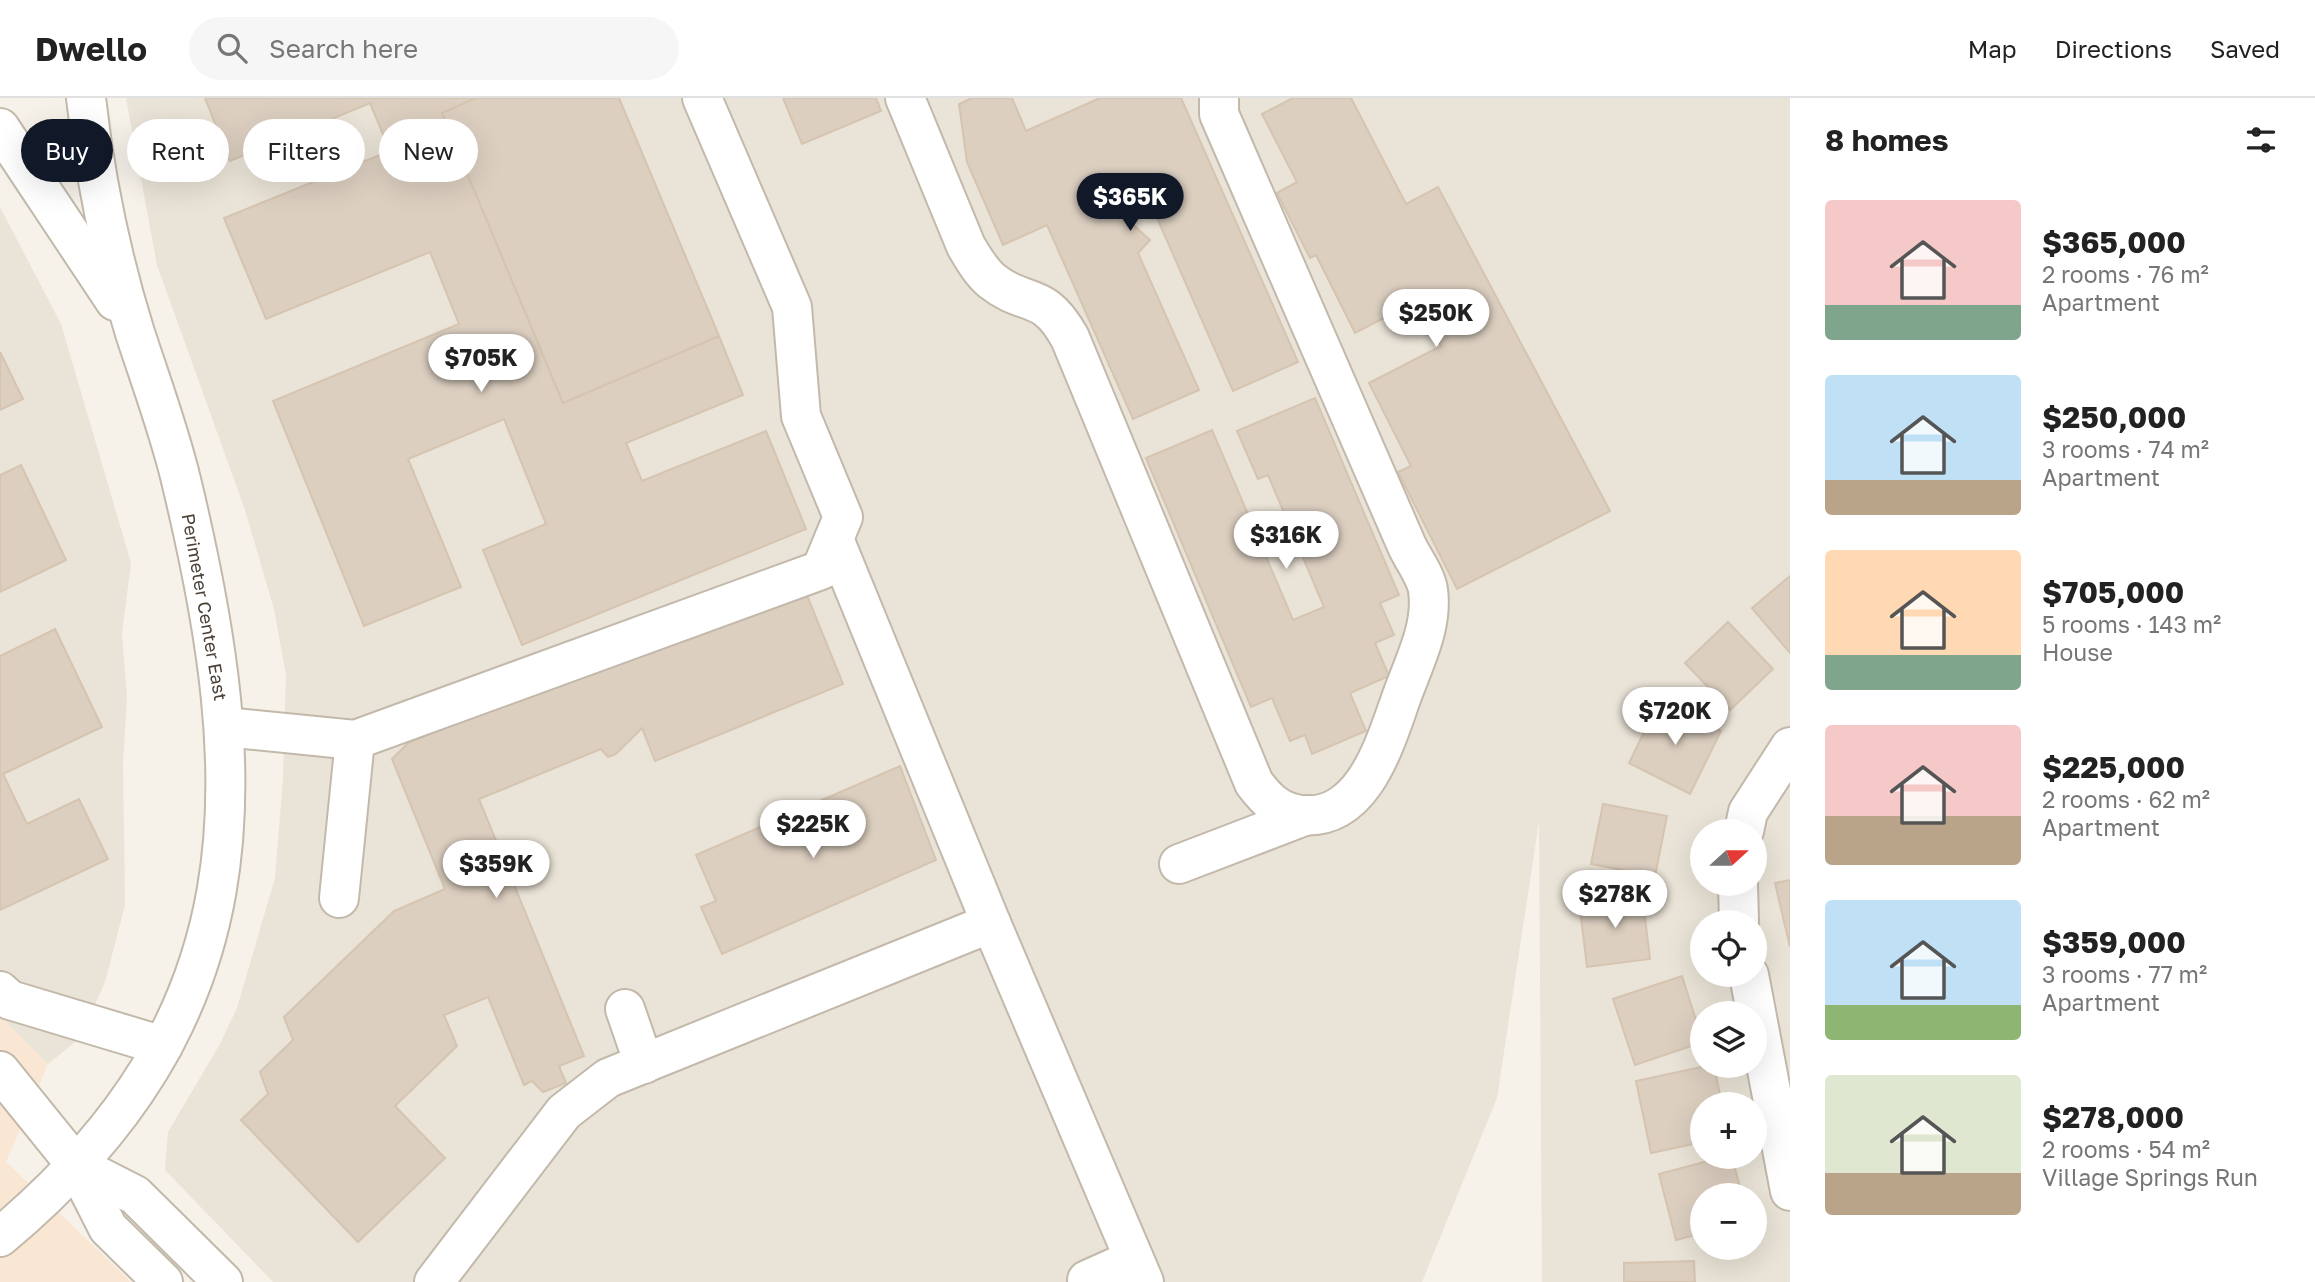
<!DOCTYPE html>
<html lang="en">
<head>
<meta charset="utf-8">
<style>
  :root { --surface:#fff; --page:#f6f6f6; --text:#222; --muted:#767676; --line:#e0e0e0; --accent:#111827 }
  body { margin:0; font-family:"Golos Text",sans-serif; background:var(--page); color:var(--text); height:100vh; display:flex; flex-direction:column; font-size:26px; white-space:nowrap }
  * { box-sizing:border-box; margin:0 }
  p { font-size:23px; color:var(--muted) }
  .icon { flex:none; width:38px; height:38px; fill:none; stroke:currentColor; stroke-width:2; stroke-linecap:round; stroke-linejoin:round }
  .map { position:relative; flex:1; overflow:hidden }
  .panel { display:flex; flex-direction:column; background:var(--surface); width:525px }
  .panel>* { flex:none }
  .guide { position:absolute; left:21px; top:21px; width:665px; height:63px; display:flex; gap:14px }
  .needle { width:46px; rotate:69deg }
  .tools { position:absolute; left:1690px; top:721px; display:grid; gap:14px }
  .tools a { display:grid; place-items:center; width:77px; height:77px; border-radius:50%; background:var(--surface); box-shadow:0 7px 28px #0002; font-size:35px }
  .price { position:absolute; translate:-50% -60px; padding:0 16px; border-radius:24px; background:#fff; color:#222; font-size:23px; line-height:46px; filter:drop-shadow(0 2px 4px #0008) }
  .price::after { content:''; position:absolute; left:50%; top:42px; width:21px; height:16px; margin-left:-10px; background:inherit; clip-path:polygon(0 0,100% 0,50% 100%) }
  .price.on { background:var(--accent); color:#fff }
  ul { padding:0; list-style:none }
  li { display:flex; align-items:center; gap:21px; height:175px; padding:0 35px }
  li span { display:grid; place-items:center; flex:none; width:196px; height:140px; border-radius:7px; color:#555 }
  li>.icon { margin-inline-start:auto }
  span .icon { width:84px; height:84px; fill:#fffc; stroke-width:1 }
  li b { font-size:30px }
  h2 { display:flex; justify-content:space-between; align-items:center; height:84px; padding:0 35px; font-size:30px }
  .chip { padding:0 24px; border-radius:32px; background:var(--surface); box-shadow:0 7px 28px #0002; font-size:24px; line-height:63px }
  .chip.on { background:var(--accent); color:#fff }
  header { display:flex; align-items:center; gap:42px; box-sizing:border-box; height:98px; padding:0 35px; background:var(--surface); border-bottom:2px solid var(--line) }
  header strong { font-size:33px }
  nav { display:flex; gap:38px; margin-inline-start:auto; font-size:24px }
  .search { width:490px; height:63px; background:var(--page); display:flex; align-items:center; gap:18px; box-sizing:border-box; padding:0 24px; border-radius:38px; color:var(--muted); font-size:26px }
  main { display:flex; flex:1; min-height:0 }
  .map>svg:first-child { display:block }
</style>
</head>
<body>
<header>
<strong>Dwello</strong>
<div class="search"><svg class="icon" aria-label="search" viewBox="0 0 24 24"><circle cx="10" cy="10" r="6"/><path d="M15 15l6 6"/></svg>Search here</div>
<nav><a>Map</a><a>Directions</a><a>Saved</a></nav>
</header>
<main>
<div class="map">
<svg width="1790" height="1184" viewBox="0 0 1790 1184">
  <rect width="100%" height="100%" fill="#f6f1e9"/>
  <!-- residential -->
  <g fill="#eae3d7" fill-rule="evenodd">
    <path d="M 126,0 L 1790,0 L 1790,1184 L 1542,1184 L 1539,723 L 1497,1000 L 1422,1184 L 273,1184 L 165,1072 L 168,1034 L 220,946 L 237,910 L 275,780 L 283,681 L 286,577 L 274,511 L 245,412 L 157,167 ZM 1703,733 L 1755,733 L 1755,786 L 1703,786 ZM 1703,824 L 1755,824 L 1755,877 L 1703,877 ZM 1703,915 L 1755,915 L 1755,968 L 1703,968 ZM 1703,1006 L 1755,1006 L 1755,1059 L 1703,1059 ZM 1703,1097 L 1755,1097 L 1755,1150 L 1703,1150 Z"/>
    <polygon points="0,109 61,226 131,465 122,535 127,600 123,665 125,807 105,884 80,940 48,966 0,918"/>
  </g>
  <!-- commercial -->
  <polygon fill="#f9e6d3" points="0,918 48,966 6,1064 131,1184 0,1184"/>
  <!-- building -->
  <g fill="#dccfc0" stroke="#d5c4b0" stroke-width="2">
    <polygon points="205,0 476,0 442,15 563,305 719,238 743,297 626,345 642,383 766,333 806,431 522,547 483,452 546,426 504,321 408,361 461,489 364,528 273,303 459,226 430,154 266,221 224,120 390,53 370,5 230,63"/>
    <polygon points="476,0 619,0 719,238 563,305 442,15"/>
    <polygon points="783,0 876,0 881,13 802,46"/>
    <polygon points="972,0 1012,0 1026,33 1100,0 1181,0 1298,264 1233,293 1154,113 1130,124 1150,142 1138,155 1199,292 1133,321 1047,127 1003,147 967,64 959,6"/>
    <polygon points="1293,0 1351,0 1406,106 1438,89 1610,413 1457,491 1398,374 1411,368 1369,285 1441,248 1434,233 1427,237 1411,206 1355,235 1316,157 1310,160 1277,95 1297,84 1262,16"/>
    <polygon points="0,254 23,301 0,312"/>
    <polygon points="1315,300 1399,497 1380,505 1394,537 1375,545 1389,578 1350,595 1366,633 1312,656 1305,637 1290,643 1272,600 1251,609 1146,360 1212,332 1293,522 1324,509 1268,377 1258,381 1237,333"/>
    <polygon points="21,367 66,462 0,494 0,377"/>
    <polygon points="1790,478 1790,555 1752,510"/>
    <polygon points="802,485 843,586 655,663 642,630 616,656 608,659 601,651 479,701 584,958 559,968 566,985 543,994 532,983 524,987 488,899 444,917 457,948 395,1008 445,1060 358,1144 241,1022 268,996 260,974 293,942 284,919 394,813 445,791 392,661 408,645"/>
    <polygon points="1728,524 1773,571 1730,612 1685,565"/>
    <polygon points="55,531 102,629 3,676 27,726 79,701 108,761 0,812 0,558"/>
    <polygon points="1659,603 1721,633 1690,696 1629,665"/>
    <polygon points="900,668 936,762 722,856 701,809 716,803 696,757"/>
    <polygon points="1603,706 1667,718 1655,778 1591,766"/>
    <polygon points="1790,782 1790,849 1775,785"/>
    <polygon points="1642,795 1650,861 1587,869 1579,803"/>
    <polygon points="1682,878 1703,944 1635,967 1613,901"/>
    <polygon points="1706,968 1714,968 1722,1006 1703,1006 1703,1044 1651,1055 1636,983"/>
    <polygon points="1723,1059 1732,1059 1742,1097 1703,1097 1703,1135 1676,1142 1659,1076"/>
    <polygon points="1694,1163 1695,1184 1624,1184 1624,1165"/>
  </g>
  <g fill="none" stroke-linecap="round" stroke-linejoin="round">
    <defs>
      <g id="minor">
        <path d="M 905,0 L 966,148 C 973,160 981,174 992,183 C 1026,210 1043,191 1070,240 L 1254,685 C 1267,702 1278,714 1301,717 C 1365,724 1386,641 1403,595 C 1415,562 1433,528 1428,492 C 1426,478 1413,461 1407,448 L 1219,16 L 1219,0"/>
        <polyline points="0,30 115,203"/>
        <polyline points="834,441 991,825 1144,1184"/>
        <polyline points="225,629 355,642 821,472 843,419 801,318 792,209 702,0"/>
        <polyline points="1744,733 1748,714 1790,649"/>
        <polyline points="1179,766 1307,717"/>
        <polyline points="1738,786 1739,824"/>
        <polyline points="339,800 355,642"/>
        <polyline points="1749,877 1790,1093"/>
        <polyline points="0,893 10,902 163,948"/>
        <polyline points="625,911 644,966"/>
        <polyline points="0,973 76,1067 108,1130 163,1184"/>
        <polyline points="76,1067 135,1097 223,1184"/>
        <path d="M 0,1139 C 262,920 255,689 181,382 C 169,332 151,284 135,235 C 111,158 95,80 86,0"/>
        <polyline points="1087,1182 1134,1161"/>
        <polyline points="434,1184 564,1014 608,980 991,825"/>
      </g>
    </defs>
    <!-- minor casing -->
    <use href="#minor" stroke="#c3b9ab" stroke-width="42"/>
    <!-- minor -->
    <use href="#minor" stroke="#fff" stroke-width="38"/>
  </g>
  <g text-anchor="middle" dominant-baseline="central" stroke-width="5" stroke-linejoin="round" paint-order="stroke">
    <!-- street labels -->
    <g font-size="18" fill="#4b4136" stroke="#fff">
      <text transform="translate(205 509) rotate(80)">Perimeter Center East</text>
    </g>
  </g>
</svg>
<div class="tools">
<a><svg class="needle" viewBox="-14 -14 28 28"><path d="M0-13l5 13h-10z" fill="#e53935"/><path d="M0 13l5-13h-10z" fill="#767676"/></svg></a>
<a><svg class="icon" aria-label="locate" viewBox="0 0 24 24"><circle cx="12" cy="12" r="6"/><path d="M12 2v4M12 18v4M2 12h4M18 12h4"/></svg></a>
<a><svg class="icon" aria-label="layers" viewBox="0 0 24 24"><path d="M12 4l9 5-9 5-9-5zM3 14l9 5 9-5"/></svg></a>
<a>+</a>
<a>−</a>
</div>
<b class="price on" style="left:1130px;top:135px">$365K</b>
<b class="price" style="left:1436px;top:251px">$250K</b>
<b class="price" style="left:481px;top:296px">$705K</b>
<b class="price" style="left:1286px;top:473px">$316K</b>
<b class="price" style="left:1675px;top:649px">$720K</b>
<b class="price" style="left:813px;top:762px">$225K</b>
<b class="price" style="left:496px;top:802px">$359K</b>
<b class="price" style="left:1615px;top:832px">$278K</b>
<div class="guide">
<a class="chip on">Buy</a>
<a class="chip">Rent</a>
<a class="chip">Filters</a>
<a class="chip">New</a>
</div>
</div>
<section class="panel">
<h2>8 homes<svg class="icon" aria-label="filters" viewBox="0 0 24 24"><path d="M4 7h16M4 17h16"/><circle cx="9" cy="7" r="2"/><circle cx="15" cy="17" r="2"/></svg></h2>
<ul>
<li><span style="background:linear-gradient(#f6c9c9 75%,#7fa58c 0)"><svg class="icon" aria-label="home" viewBox="0 0 24 24"><path d="M3 11l9-7 9 7M6 9v11h12V9"/></svg></span><div><b>$365,000</b><p>2 rooms · 76 m²</p><p>Apartment</p></div></li>
<li><span style="background:linear-gradient(#bfe0f5 75%,#b9a48a 0)"><svg class="icon" aria-label="home" viewBox="0 0 24 24"><path d="M3 11l9-7 9 7M6 9v11h12V9"/></svg></span><div><b>$250,000</b><p>3 rooms · 74 m²</p><p>Apartment</p></div></li>
<li><span style="background:linear-gradient(#ffd9b3 75%,#7fa58c 0)"><svg class="icon" aria-label="home" viewBox="0 0 24 24"><path d="M3 11l9-7 9 7M6 9v11h12V9"/></svg></span><div><b>$705,000</b><p>5 rooms · 143 m²</p><p>House</p></div></li>
<li><span style="background:linear-gradient(#f6c9c9 65%,#b9a48a 0)"><svg class="icon" aria-label="home" viewBox="0 0 24 24"><path d="M3 11l9-7 9 7M6 9v11h12V9"/></svg></span><div><b>$225,000</b><p>2 rooms · 62 m²</p><p>Apartment</p></div></li>
<li><span style="background:linear-gradient(#bfe0f5 75%,#8fb573 0)"><svg class="icon" aria-label="home" viewBox="0 0 24 24"><path d="M3 11l9-7 9 7M6 9v11h12V9"/></svg></span><div><b>$359,000</b><p>3 rooms · 77 m²</p><p>Apartment</p></div></li>
<li><span style="background:linear-gradient(#dfe7d0 70%,#b9a48a 0)"><svg class="icon" aria-label="home" viewBox="0 0 24 24"><path d="M3 11l9-7 9 7M6 9v11h12V9"/></svg></span><div><b>$278,000</b><p>2 rooms · 54 m²</p><p>Village Springs Run</p></div></li>
</ul>
</section>
</main>
</body>
</html>
